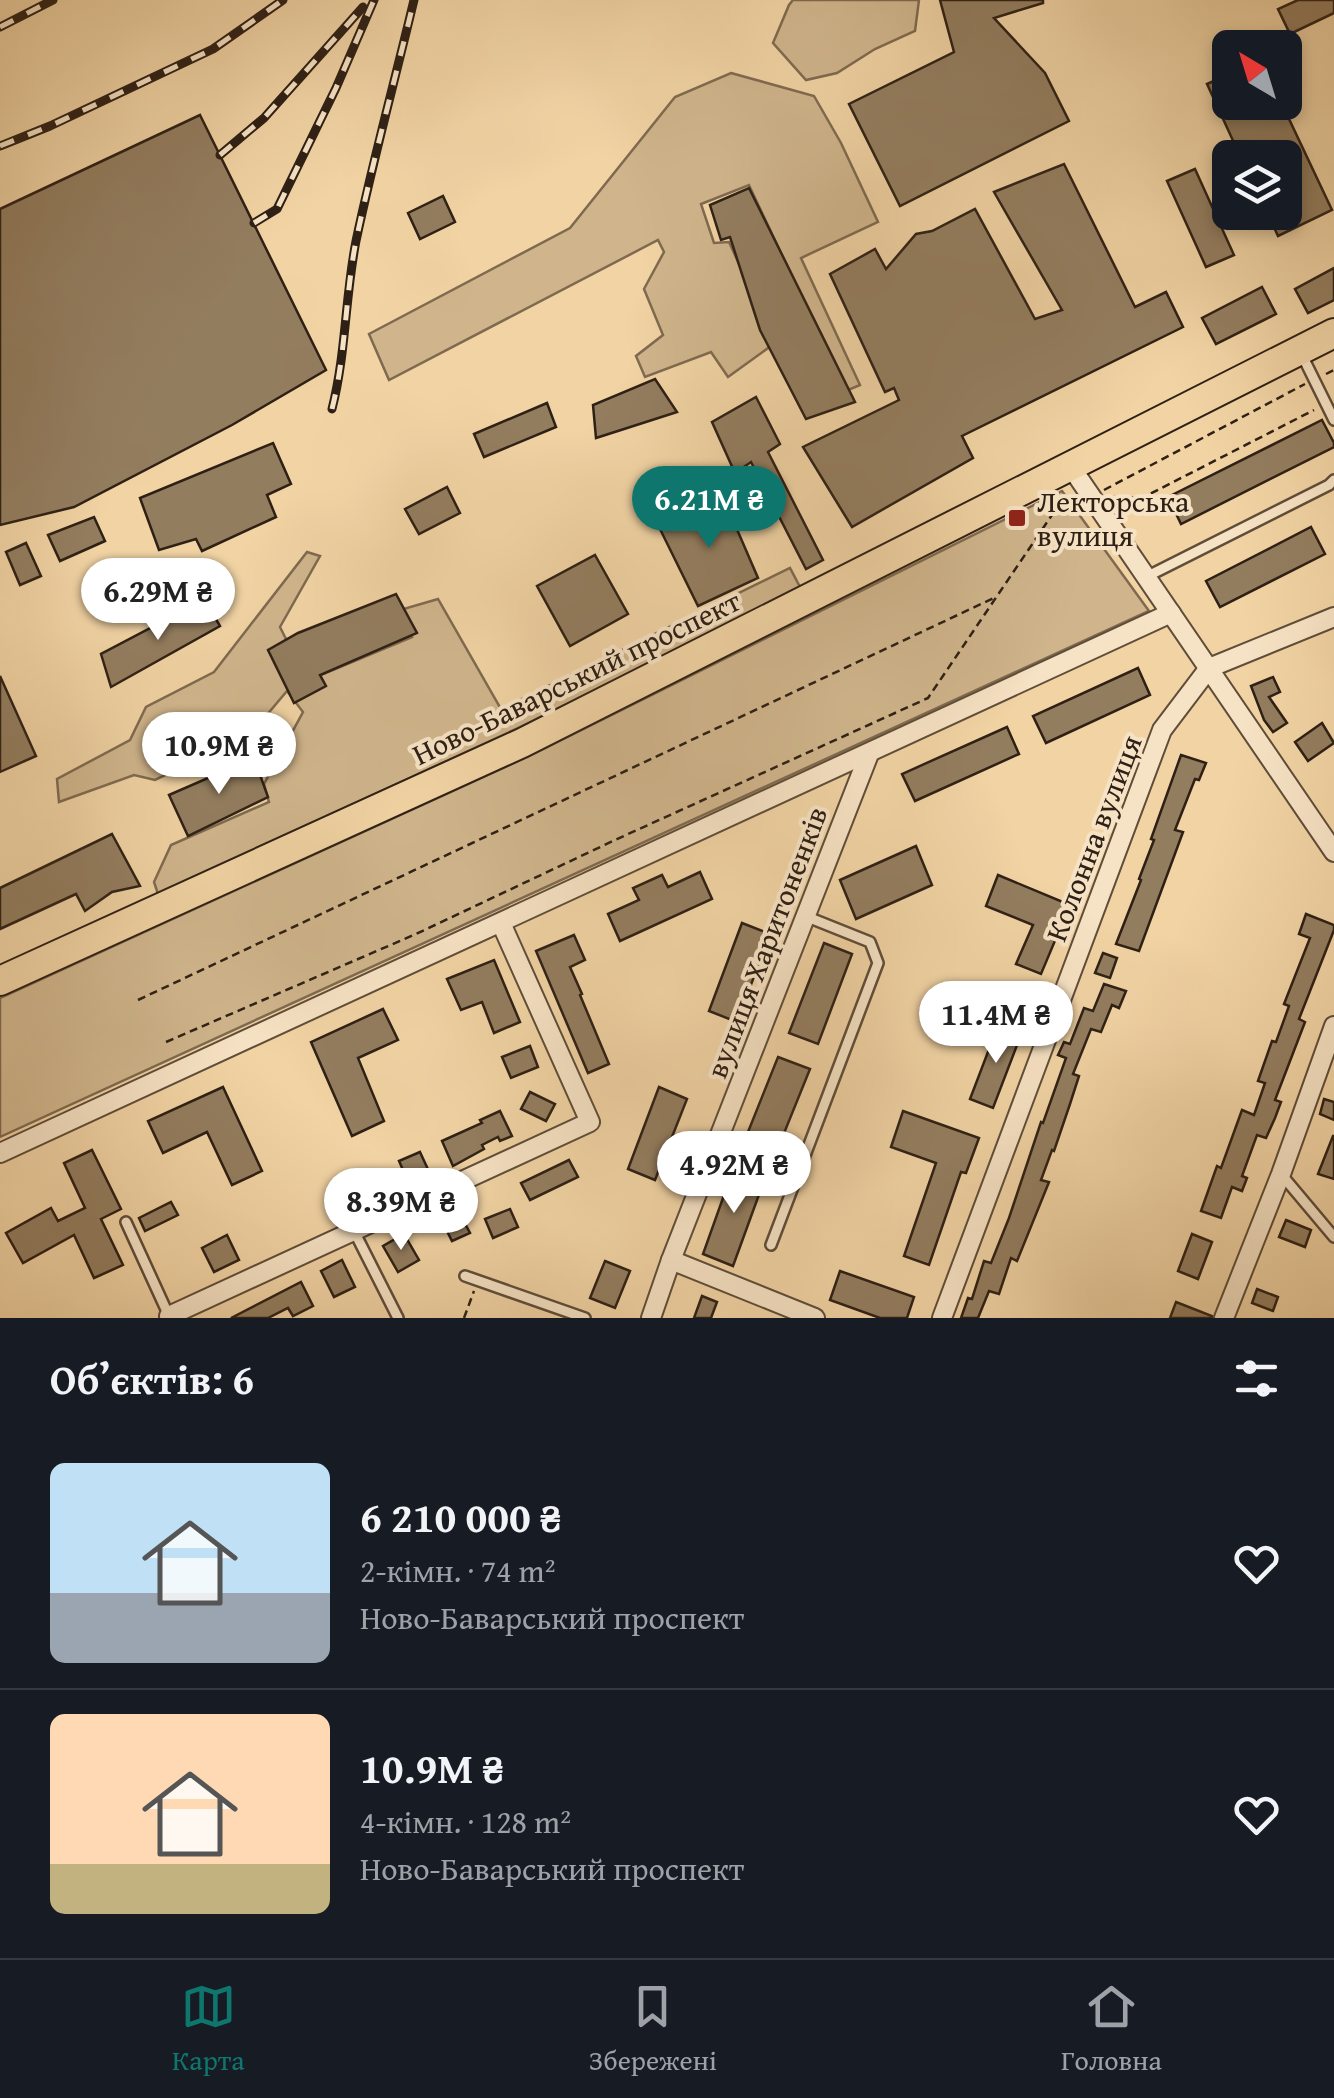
<!DOCTYPE html>
<html lang="uk">
<head>
<meta charset="utf-8">
<style>
  :root { --surface:#171b24; --page:#242831; --text:#f1f3f6; --muted:#9ea1a6; --line:#363941; --accent:#0f766e }
  body { margin:0; font-family:"Gentium Book Plus",serif; background:var(--page); color:var(--text); height:100vh; display:flex; flex-direction:column; font-size:38px; white-space:nowrap }
  * { box-sizing:border-box; margin:0 }
  p { font-size:32px; color:var(--muted) }
  .icon { flex:none; width:55px; height:55px; fill:none; stroke:currentColor; stroke-width:2; stroke-linecap:round; stroke-linejoin:round }
  .map { position:relative; height:1318px; overflow:hidden }
  .panel { display:flex; flex-direction:column; background:var(--surface); flex:1 }
  .panel>* { flex:none }
  .needle { width:65px; rotate:322deg }
  .tools { position:absolute; left:1212px; top:30px; display:grid; gap:20px }
  .tools a { display:grid; place-items:center; width:90px; height:90px; border-radius:15px; background:var(--surface); box-shadow:0 5px 15px #0003; font-size:50px }
  .price { position:absolute; translate:-50% -85px; padding:0 22px; border-radius:35px; background:#fff; color:#222; font-size:32px; line-height:65px; filter:drop-shadow(0 2px 5px #0008) }
  .price::after { content:''; position:absolute; left:50%; top:60px; width:30px; height:22px; margin-left:-15px; background:inherit; clip-path:polygon(0 0,100% 0,50% 100%) }
  .price.selected { background:var(--accent); color:#fff }
  ul { padding:0; list-style:none }
  li { display:flex; align-items:center; gap:30px; height:250px; padding:0 50px }
  li+li { border-top:2px solid var(--line) }
  li span { display:grid; place-items:center; flex:none; width:280px; height:200px; border-radius:15px; color:#555 }
  li>.icon { margin-inline-start:auto }
  span .icon { width:120px; height:120px; fill:#fffc; stroke-width:1 }
  li b { font-size:42px }
  h2 { display:flex; justify-content:space-between; align-items:center; height:120px; padding:0 50px; font-size:42px }
  .tabs { display:flex; justify-content:space-around; align-items:center; height:140px; border-top:2px solid var(--line); background:var(--surface); font-size:28px; color:var(--muted) }
  .tabs a { display:grid; justify-items:center; gap:5px }
  .tabs .selected { color:var(--accent) }
  .map>svg:first-child { display:block }
</style>
</head>
<body>
<div class="map">
<svg width="1334" height="1318" viewBox="0 0 1334 1318">
  <rect width="100%" height="100%" fill="#f1d3a4"/>
  <filter id="stains"><feTurbulence type="fractalNoise" baseFrequency=".002" numOctaves="4"/><feColorMatrix values="0 0 0 0 .2 0 0 0 0 .09 0 0 0 0 .02 0 0 0 .5 -.17"/></filter>
  <radialGradient id="worn" r=".72"><stop offset=".6" stop-color="#630" stop-opacity="0"/><stop offset="1" stop-color="#630" stop-opacity=".3"/></radialGradient>
  <!-- green -->
  <g fill="#d0b58c" stroke="#7f6a50" stroke-width="2.5">
    <polygon points="793,0 919,0 915,31 875,49 837,73 806,80 773,43 789,5"/>
    <polygon points="731,73 814,96 841,143 878,222 801,258 860,385 846,391 749,185 701,204 714,243 729,242 775,343 728,377 711,352 645,377 636,356 663,335 644,289 664,252 658,240 389,380 369,334 570,228 675,97"/>
    <polygon points="1062,491 1149,611 0,1137 0,998 527,757"/>
    <polygon points="307,552 320,556 280,627 307,681 412,637 400,610 438,599 501,709 790,568 801,589 516,729 158,894 154,882 171,845 269,802 264,784 303,712 287,691 260,723 238,724 194,735 188,721 169,732 177,750 178,769 155,780 134,775 59,802 57,779 130,740 146,707 214,672"/>
  </g>
  <!-- building -->
  <g fill="#937d5f" stroke="#2e2015" stroke-width="2.5">
    <polygon points="940,0 1043,0 1043,3 994,18 1045,73 1069,121 900,206 849,104 954,52"/>
    <polygon points="1298,0 1334,0 1334,13 1290,34 1278,9"/>
    <polygon points="1230,74 1230,102 1281,102 1332,210 1278,236 1267,212 1285,212 1285,158 1241,158 1207,84"/>
    <polygon points="200,115 326,370 232,425 74,507 0,525 0,209"/>
    <polygon points="1064,164 1135,307 1166,292 1183,327 962,436 973,458 852,527 803,447 899,400 894,388 885,392 830,274 875,249 886,269 916,234 932,231 975,209 1035,319 1062,310 994,192"/>
    <polygon points="1195,169 1234,255 1206,267 1167,181"/>
    <polygon points="749,188 855,402 806,419 760,330 730,237 721,240 710,205"/>
    <polygon points="443,196 455,222 420,239 408,213"/>
    <polygon points="1334,268 1334,300 1308,313 1295,289"/>
    <polygon points="1262,287 1276,314 1216,344 1202,318"/>
    <polygon points="655,379 677,412 596,438 593,405"/>
    <polygon points="756,397 780,444 768,452 823,560 806,569 751,462 735,473 712,422"/>
    <polygon points="547,403 556,427 484,457 474,434"/>
    <polygon points="1322,420 1334,443 1334,447 1181,524 1168,497"/>
    <polygon points="273,443 291,484 267,495 276,517 202,551 196,539 159,550 140,498"/>
    <polygon points="447,487 460,513 419,534 405,509"/>
    <polygon points="723,497 758,578 698,606 658,525"/>
    <polygon points="94,517 105,541 60,561 48,535"/>
    <polygon points="1311,527 1325,554 1220,607 1206,581"/>
    <polygon points="26,543 41,576 20,585 6,552"/>
    <polygon points="595,555 628,614 570,646 537,586"/>
    <polygon points="396,594 417,633 320,675 326,686 294,703 268,650 298,633"/>
    <polygon points="198,603 202,611 209,607 220,626 111,687 101,654"/>
    <polygon points="1138,668 1150,695 1046,743 1033,716"/>
    <polygon points="0,676 36,756 0,772"/>
    <polygon points="1273,677 1280,692 1269,697 1287,723 1273,732 1264,720 1251,686"/>
    <polygon points="1322,723 1334,743 1308,761 1295,742"/>
    <polygon points="1007,727 1019,754 915,801 902,774"/>
    <polygon points="1181,755 1206,763 1199,780 1195,779 1175,830 1183,832 1139,951 1116,944 1141,880 1139,879 1154,840 1151,839"/>
    <polygon points="254,758 268,797 188,836 169,795"/>
    <polygon points="112,834 140,886 112,892 85,911 76,894 0,929 0,888"/>
    <polygon points="916,846 932,885 856,919 840,880"/>
    <polygon points="700,872 712,899 620,941 608,914 639,900 633,888 662,875 668,887"/>
    <polygon points="998,875 1070,905 1041,974 1016,964 1033,925 986,906"/>
    <polygon points="1306,914 1334,925 1334,930 1299,1019 1305,1022 1275,1100 1281,1102 1275,1118 1266,1138 1257,1135 1242,1176 1247,1178 1242,1191 1232,1187 1221,1218 1201,1211 1217,1166 1221,1168 1242,1110 1254,1115 1265,1083 1258,1081 1272,1041 1276,1042 1289,1006 1284,1004 1310,938 1299,934"/>
    <polygon points="742,923 770,934 737,1022 709,1011"/>
    <polygon points="574,935 585,960 570,967 582,994 580,995 609,1064 588,1073 536,951"/>
    <polygon points="824,943 852,954 818,1044 789,1033"/>
    <polygon points="1103,953 1117,958 1110,978 1095,973"/>
    <polygon points="494,960 520,1022 494,1033 482,1002 461,1010 447,979"/>
    <polygon points="1104,984 1126,991 1119,1008 1112,1005 1101,1032 1091,1029 1073,1074 1079,1076 1070,1104 1054,1151 1052,1150 1041,1180 1049,1182 1017,1261 1011,1258 999,1294 989,1291 978,1318 961,1318 968,1298 972,1299 984,1261 991,1263 1009,1218 1041,1122 1043,1123 1066,1058 1058,1055 1064,1042 1070,1044 1084,1008 1093,1011"/>
    <polygon points="383,1009 398,1040 358,1058 384,1121 352,1136 311,1042"/>
    <polygon points="999,1023 1022,1032 993,1108 970,1099"/>
    <polygon points="530,1046 538,1067 511,1078 502,1057"/>
    <polygon points="778,1057 810,1069 772,1163 740,1152"/>
    <polygon points="223,1087 262,1171 232,1185 207,1132 163,1153 148,1121"/>
    <polygon points="659,1087 687,1099 655,1180 628,1169"/>
    <polygon points="530,1092 555,1104 546,1121 521,1109"/>
    <polygon points="1324,1099 1334,1102 1334,1120 1320,1114"/>
    <polygon points="500,1111 512,1136 500,1141 498,1137 482,1145 484,1149 453,1166 442,1141 482,1123 480,1120"/>
    <polygon points="903,1111 979,1138 966,1173 961,1172 929,1265 904,1256 936,1163 891,1147"/>
    <polygon points="1333,1136 1334,1136 1334,1179 1318,1174"/>
    <polygon points="92,1150 121,1209 101,1219 123,1265 94,1278 74,1235 23,1263 6,1233 51,1208 58,1221 85,1208 64,1163"/>
    <polygon points="420,1152 431,1176 410,1186 399,1161"/>
    <polygon points="569,1160 578,1177 530,1200 521,1183"/>
    <polygon points="734,1167 765,1178 733,1266 703,1254"/>
    <polygon points="171,1202 178,1215 145,1231 139,1218"/>
    <polygon points="456,1207 470,1233 452,1241 439,1215"/>
    <polygon points="510,1209 518,1227 493,1238 485,1219"/>
    <polygon points="1286,1220 1311,1230 1305,1247 1279,1237"/>
    <polygon points="404,1234 419,1260 398,1272 383,1246"/>
    <polygon points="1192,1234 1212,1242 1198,1279 1178,1271"/>
    <polygon points="227,1235 239,1260 214,1272 202,1248"/>
    <polygon points="342,1260 355,1287 334,1297 321,1271"/>
    <polygon points="605,1261 630,1271 615,1308 590,1298"/>
    <polygon points="840,1271 914,1297 907,1318 880,1318 830,1300"/>
    <polygon points="301,1282 313,1306 293,1316 288,1308 268,1318 231,1318"/>
    <polygon points="1257,1289 1278,1297 1273,1311 1252,1303"/>
    <polygon points="702,1296 717,1302 711,1318 694,1318"/>
    <polygon points="1176,1302 1212,1316 1212,1318 1170,1318"/>
  </g>
  <g fill="none" stroke-linecap="round" stroke-linejoin="round">
    <defs>
      <g id="service">
        <polyline points="1301,353 1334,420"/>
        <polyline points="1146,577 1329,485 1334,480"/>
        <polyline points="714,1151 796,1180"/>
        <polyline points="1281,1174 1334,1237"/>
        <polyline points="126,1222 169,1316"/>
        <polyline points="354,1231 398,1318"/>
        <polyline points="771,1245 878,963 870,942 805,916"/>
        <polyline points="465,1276 585,1318"/>
      </g>
      <g id="minor">
        <polyline points="1071,467 1334,852"/>
        <polyline points="0,1153 1171,613"/>
        <polyline points="671,1260 815,1318"/>
        <polyline points="169,1316 590,1122 501,923"/>
        <polyline points="651,1318 671,1260 869,754"/>
        <polyline points="942,1318 1162,730 1209,668 1334,617"/>
        <polyline points="1224,1318 1281,1174 1334,1026"/>
      </g>
      <polyline id="primary" points="0,981 522,743 1334,333"/>
    </defs>
    <!-- service casing -->
    <use href="#service" stroke="#5f4d39" stroke-width="14"/>
    <!-- minor casing -->
    <use href="#minor" stroke="#5f4d39" stroke-width="22"/>
    <!-- primary casing -->
    <use href="#primary" stroke="#2e2015" stroke-width="32"/>
    <!-- path -->
    <g stroke="#2e2015" stroke-width="2.5" stroke-dasharray="8 5" stroke-linecap="butt">
      <polyline points="1326,374 1334,370"/>
      <polyline points="1104,490 1305,384"/>
      <polyline points="1113,497 1142,498 1314,410"/>
      <polyline points="138,1000 996,597"/>
      <polyline points="166,1042 416,934 615,840 928,698 1056,509 1074,503"/>
      <polyline points="464,1318 474,1291"/>
    </g>
    <!-- service -->
    <use href="#service" stroke="#f6e2c4" stroke-width="9"/>
    <!-- minor -->
    <use href="#minor" stroke="#f6e2c4" stroke-width="18"/>
    <!-- primary -->
    <use href="#primary" stroke="#f1d3a4" stroke-width="28"/>
    <defs>
      <g id="rail">
        <polyline points="0,27 53,0"/>
        <polyline points="0,146 50,126 213,49 283,0"/>
        <polyline points="220,155 264,118 363,7"/>
        <polyline points="254,223 277,209 336,88 374,0"/>
        <path d="M 332,409 C 346,354 345,297 356,241 C 373,160 395,80 414,0"/>
      </g>
    </defs>
    <!-- rail casing -->
    <use href="#rail" stroke="#2e2015" stroke-width="9"/>
    <!-- rail -->
    <use href="#rail" stroke="#f6e2c4" stroke-width="5" stroke-dasharray="15" stroke-linecap="butt"/>
  </g>
  <!-- markers -->
  <rect fill="#8f2418" stroke="#f6e2c4" stroke-width="4" x="1007" y="508" width="20" height="20" rx="5"/>
  <g text-anchor="middle" dominant-baseline="central" stroke-width="8" stroke-linejoin="round" paint-order="stroke">
    <!-- poi labels -->
    <g font-size="30" fill="#2e2015" stroke="#f6e2c4" text-anchor="start">
      <text x="1037" y="501">Лекторська<tspan x="1037" dy="34">вулиця</tspan></text>
    </g>
    <!-- street labels -->
    <g font-size="30" fill="#2e2015" stroke="#f6e2c4">
      <text transform="translate(576 677) rotate(-26)">Ново-Баварський проспект</text>
      <text transform="translate(1093 838) rotate(-69)">Колонна вулиця</text>
      <text transform="translate(766 942) rotate(-69)">вулиця Харитоненків</text>
    </g>
  </g>
  <rect width="100%" height="100%" filter="url(#stains)"/>
  <rect width="100%" height="100%" fill="url(#worn)"/>
</svg>
<div class="tools">
<a><svg class="needle" viewBox="-14 -14 28 28"><path d="M0-13l5 13h-10z" fill="#e53935"/><path d="M0 13l5-13h-10z" fill="#9ea1a6"/></svg></a>
<a><svg class="icon" aria-label="layers" viewBox="0 0 24 24"><path d="M12 4l9 5-9 5-9-5zM3 14l9 5 9-5"/></svg></a>
</div>
<b class="price selected" style="left:709px;top:551px">6.21M ₴</b>
<b class="price" style="left:158px;top:643px">6.29M ₴</b>
<b class="price" style="left:219px;top:797px">10.9M ₴</b>
<b class="price" style="left:996px;top:1066px">11.4M ₴</b>
<b class="price" style="left:734px;top:1216px">4.92M ₴</b>
<b class="price" style="left:401px;top:1253px">8.39M ₴</b>
</div>
<section class="panel">
<h2>Об’єктів: 6<svg class="icon" aria-label="filters" viewBox="0 0 24 24"><path d="M4 7h16M4 17h16"/><circle cx="9" cy="7" r="2"/><circle cx="15" cy="17" r="2"/></svg></h2>
<ul>
<li><span style="background:linear-gradient(#bfe0f5 65%,#9aa5b1 0)"><svg class="icon" aria-label="home" viewBox="0 0 24 24"><path d="M3 11l9-7 9 7M6 9v11h12V9"/></svg></span><div><b>6 210 000 ₴</b><p>2-кімн. · 74 m²</p><p>Ново-Баварський проспект</p></div><svg class="icon" aria-label="heart" viewBox="0 0 24 24"><path d="M12 20l-8-8c-3-5 5-10 8-4 3-6 11-1 8 4z"/></svg></li>
<li><span style="background:linear-gradient(#ffd9b3 75%,#c2b280 0)"><svg class="icon" aria-label="home" viewBox="0 0 24 24"><path d="M3 11l9-7 9 7M6 9v11h12V9"/></svg></span><div><b>10.9M ₴</b><p>4-кімн. · 128 m²</p><p>Ново-Баварський проспект</p></div><svg class="icon" aria-label="heart" viewBox="0 0 24 24"><path d="M12 20l-8-8c-3-5 5-10 8-4 3-6 11-1 8 4z"/></svg></li>
</ul>
</section>
<nav class="tabs">
<a class="selected"><svg class="icon" aria-label="map" viewBox="0 0 24 24"><path d="M3 6l6-2 6 2 6-2v14l-6 2-6-2-6 2zM9 4v14M15 6v14"/></svg>Карта</a>
<a><svg class="icon" aria-label="saved" viewBox="0 0 24 24"><path d="M7 4h10v16l-5-4-5 4z"/></svg>Збережені</a>
<a><svg class="icon" aria-label="home" viewBox="0 0 24 24"><path d="M3 11l9-7 9 7M6 9v11h12V9"/></svg>Головна</a>
</nav>
</body>
</html>
